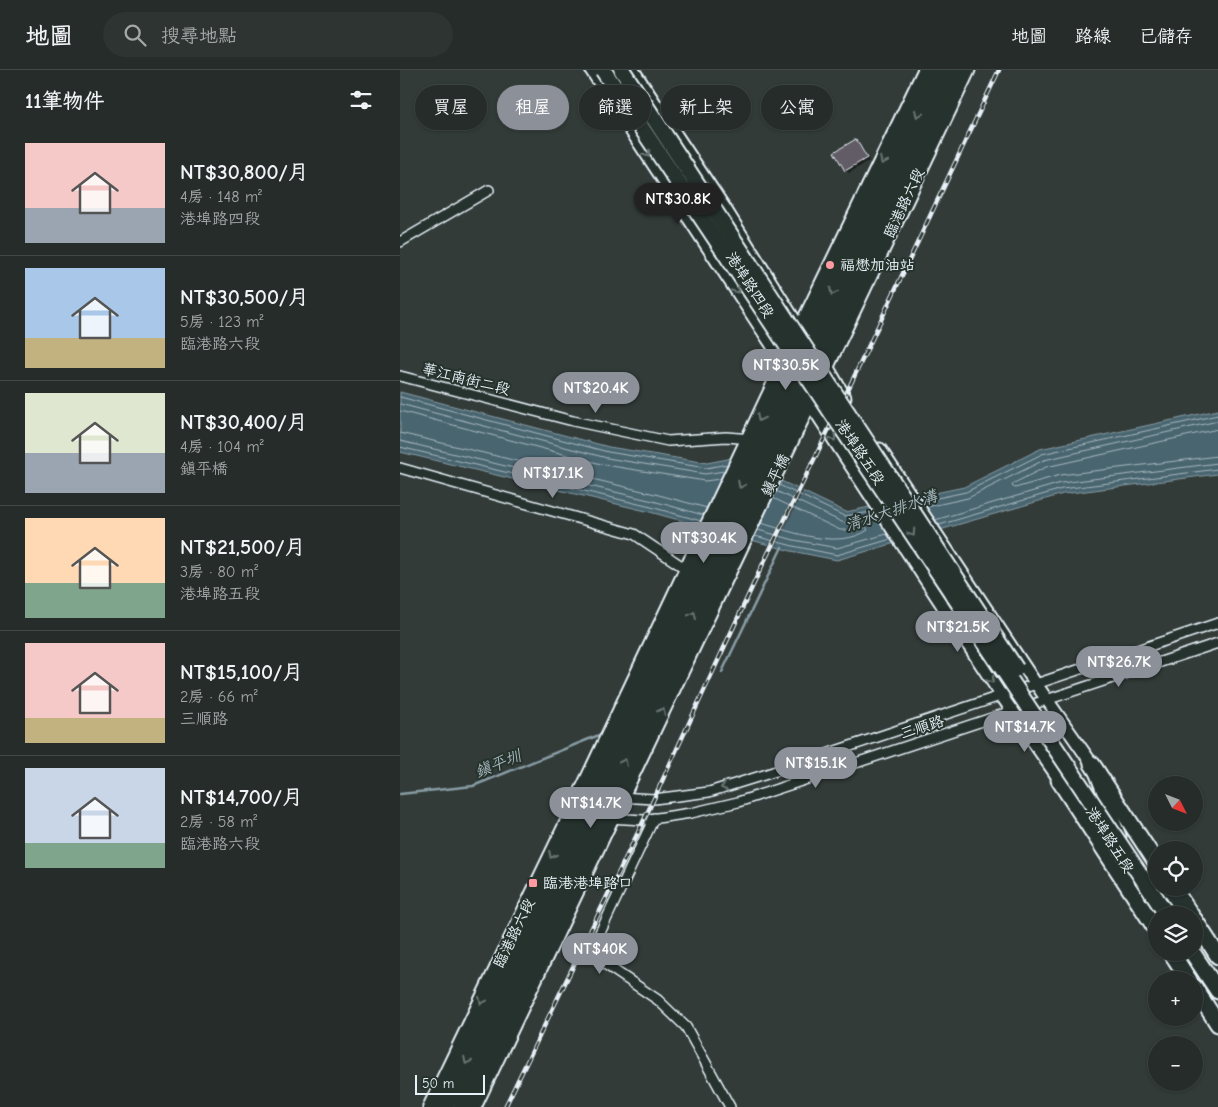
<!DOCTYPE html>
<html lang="zh-TW">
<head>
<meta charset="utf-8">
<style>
  :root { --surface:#262c2a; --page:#2e3432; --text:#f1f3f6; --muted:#a4a7a8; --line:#424847; --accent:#8c9099 }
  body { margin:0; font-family:"Comic Neue","LXGW WenKai TC",sans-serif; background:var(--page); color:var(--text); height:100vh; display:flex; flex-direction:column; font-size:19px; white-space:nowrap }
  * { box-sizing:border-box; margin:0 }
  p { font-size:16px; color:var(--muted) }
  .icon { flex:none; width:28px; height:28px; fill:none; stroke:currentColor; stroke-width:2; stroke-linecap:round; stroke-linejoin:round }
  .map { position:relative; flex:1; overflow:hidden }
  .drawer { display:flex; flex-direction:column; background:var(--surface); width:400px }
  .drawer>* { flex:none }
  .guide { position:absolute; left:15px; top:15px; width:475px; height:45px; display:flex; gap:10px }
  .needle { width:32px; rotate:132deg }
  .buttons { position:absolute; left:748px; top:706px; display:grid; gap:10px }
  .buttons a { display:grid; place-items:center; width:55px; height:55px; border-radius:50%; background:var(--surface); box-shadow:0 1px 4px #0004,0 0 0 1px var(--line); font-size:25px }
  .scale { position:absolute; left:15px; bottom:12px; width:70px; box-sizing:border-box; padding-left:5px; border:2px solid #e8f1f8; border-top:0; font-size:14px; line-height:18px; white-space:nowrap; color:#e8f1f8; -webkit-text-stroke:4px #26332d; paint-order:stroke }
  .price { position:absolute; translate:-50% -42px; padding:0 11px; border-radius:18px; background:var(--accent); color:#fff; font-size:16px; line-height:32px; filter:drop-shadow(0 1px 2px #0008) }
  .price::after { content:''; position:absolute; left:50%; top:30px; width:15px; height:11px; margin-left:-8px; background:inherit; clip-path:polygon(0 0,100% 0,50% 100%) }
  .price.active { background:#222; color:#fff }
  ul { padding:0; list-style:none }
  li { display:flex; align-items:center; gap:15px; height:125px; padding:0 25px }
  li+li { border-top:1px solid var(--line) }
  li span { display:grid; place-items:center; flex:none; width:140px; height:100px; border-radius:0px; color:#555 }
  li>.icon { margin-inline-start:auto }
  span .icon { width:60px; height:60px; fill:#fffc; stroke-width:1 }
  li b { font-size:21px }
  h2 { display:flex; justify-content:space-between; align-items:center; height:60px; padding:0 25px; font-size:21px }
  .pill { padding:0 18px; border-radius:22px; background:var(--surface); box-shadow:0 1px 4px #0004,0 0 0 1px var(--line); font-size:18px; line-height:45px }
  .pill.active { background:var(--accent); color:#fff }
  header { display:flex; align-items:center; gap:30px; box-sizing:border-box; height:70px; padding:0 25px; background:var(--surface); border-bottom:1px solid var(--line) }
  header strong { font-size:24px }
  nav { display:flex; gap:28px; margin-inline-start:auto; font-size:18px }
  .search { width:350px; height:45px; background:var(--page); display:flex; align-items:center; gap:12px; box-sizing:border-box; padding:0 18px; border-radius:28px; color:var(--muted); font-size:19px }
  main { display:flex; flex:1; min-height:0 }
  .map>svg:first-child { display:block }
</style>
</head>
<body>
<header>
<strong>地圖</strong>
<div class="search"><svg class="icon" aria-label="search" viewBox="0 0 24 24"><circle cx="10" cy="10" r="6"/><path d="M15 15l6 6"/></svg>搜尋地點</div>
<nav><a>地圖</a><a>路線</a><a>已儲存</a></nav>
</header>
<main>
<section class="drawer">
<h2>11筆物件<svg class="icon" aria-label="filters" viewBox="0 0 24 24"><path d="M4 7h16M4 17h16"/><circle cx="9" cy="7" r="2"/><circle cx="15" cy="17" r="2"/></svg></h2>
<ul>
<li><span style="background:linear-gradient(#f6c9c9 65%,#9aa5b1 0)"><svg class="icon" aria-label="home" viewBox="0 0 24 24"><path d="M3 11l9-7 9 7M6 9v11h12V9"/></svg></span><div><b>NT$30,800/月</b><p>4房 · 148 m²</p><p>港埠路四段</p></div></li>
<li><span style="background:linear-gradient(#a9c7e8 70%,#c2b280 0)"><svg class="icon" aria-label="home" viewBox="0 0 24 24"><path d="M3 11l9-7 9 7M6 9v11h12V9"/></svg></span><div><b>NT$30,500/月</b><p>5房 · 123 m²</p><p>臨港路六段</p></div></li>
<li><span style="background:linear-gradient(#dfe7d0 60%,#9aa5b1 0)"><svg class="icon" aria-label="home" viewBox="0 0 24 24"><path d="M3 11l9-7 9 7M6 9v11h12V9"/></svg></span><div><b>NT$30,400/月</b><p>4房 · 104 m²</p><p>鎮平橋</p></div></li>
<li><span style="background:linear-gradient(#ffd9b3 65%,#7fa58c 0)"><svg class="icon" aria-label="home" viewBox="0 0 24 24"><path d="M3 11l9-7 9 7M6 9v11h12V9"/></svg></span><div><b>NT$21,500/月</b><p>3房 · 80 m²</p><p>港埠路五段</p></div></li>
<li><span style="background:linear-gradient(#f6c9c9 75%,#c2b280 0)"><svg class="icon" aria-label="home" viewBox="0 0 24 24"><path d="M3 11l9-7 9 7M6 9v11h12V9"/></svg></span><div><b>NT$15,100/月</b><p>2房 · 66 m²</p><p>三順路</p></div></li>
<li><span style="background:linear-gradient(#c9d6e8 75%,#7fa58c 0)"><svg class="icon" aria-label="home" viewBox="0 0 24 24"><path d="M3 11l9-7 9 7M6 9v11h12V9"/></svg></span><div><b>NT$14,700/月</b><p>2房 · 58 m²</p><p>臨港路六段</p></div></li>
</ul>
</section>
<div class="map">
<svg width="818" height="1037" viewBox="0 0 818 1037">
  <rect width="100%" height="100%" fill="#323b38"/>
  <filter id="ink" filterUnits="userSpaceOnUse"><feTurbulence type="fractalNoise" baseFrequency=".02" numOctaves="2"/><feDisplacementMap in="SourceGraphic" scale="10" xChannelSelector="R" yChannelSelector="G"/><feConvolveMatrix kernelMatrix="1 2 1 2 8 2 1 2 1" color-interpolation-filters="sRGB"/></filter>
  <g filter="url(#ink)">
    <!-- water -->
    <polygon fill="#49656f" stroke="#899da6" points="0,322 209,377 307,393 333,388 446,442 564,417 640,379 818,340 818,404 663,424 437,490 391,481 250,442 0,382"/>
    <!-- pier -->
    <polygon fill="#323b38" points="398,416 404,419 374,479 368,477"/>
    <!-- shadow -->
    <polygon fill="#0007" points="459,74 469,91 449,103 446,100"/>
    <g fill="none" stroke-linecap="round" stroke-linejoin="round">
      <!-- shore -->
      <g stroke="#a8b9c1" stroke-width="1">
        <polyline points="0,327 208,382 306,398 328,394"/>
        <polyline points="0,334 207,388 305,404 324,401"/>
        <polyline points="0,341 205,395 305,411 320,409"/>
        <polyline points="818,359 646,397 614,413 612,416 615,418 660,405 818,386"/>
        <polyline points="0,363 255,424 307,438"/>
        <polyline points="0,371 253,431 303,445"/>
        <polyline points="0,377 251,437 301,451"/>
        <polyline points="379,415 444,446 472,442"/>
        <polyline points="376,421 444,453 476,447"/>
        <polyline points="523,431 566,422 642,384 818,345"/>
        <polyline points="527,437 568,428 644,390 818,351"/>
        <polyline points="535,450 661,413 818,393"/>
        <path d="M 361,453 C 392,462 438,480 468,460 L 466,457 L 447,460 L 440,460 L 373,428"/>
        <polyline points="539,455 662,419 818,399"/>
        <polyline points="358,460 394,470 437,478 487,464"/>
        <polyline points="355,466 393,476 437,485 491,469"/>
      </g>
      <!-- stream -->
      <g stroke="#899da6" stroke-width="2.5">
        <polyline points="322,602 382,477"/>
        <polyline points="0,724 73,716 199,665"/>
      </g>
    </g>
    <!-- building -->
    <polygon fill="#625c66" stroke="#e8f1f8" points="456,69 467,88 445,101 434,82"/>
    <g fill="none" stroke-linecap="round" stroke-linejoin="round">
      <defs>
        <g id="minor">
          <polyline points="0,172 89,120"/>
          <polyline points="0,306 173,351 268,371 326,367 352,369"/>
          <polyline points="0,398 234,464 289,501"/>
          <polyline points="219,727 254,729 309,722 364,705 818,553"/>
          <polyline points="208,748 244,750 291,743 338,732 818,573"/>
          <polyline points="254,748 190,884 258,930 286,957 330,1037"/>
        </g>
        <g id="tertiary">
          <polyline points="191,0 387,298"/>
          <polyline points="233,0 324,137 394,249"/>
          <polyline points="424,291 445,327"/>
          <polyline points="405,326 601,625 663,715"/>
          <polyline points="480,379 636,614 692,694 720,766"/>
          <polyline points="695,755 718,783"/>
        </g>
        <g id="primary">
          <polyline points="31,1037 171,746 401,259 526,0"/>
          <polyline points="45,1037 194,726 297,504 393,308 539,0"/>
          <polyline points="61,1037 199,748 375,371 508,99 554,0"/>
          <polyline points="73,1037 567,0"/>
        </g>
        <g id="trunk">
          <polyline points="692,694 756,792"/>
          <polyline points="659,710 756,859"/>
          <polyline points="759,818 777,845"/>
          <polyline points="773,818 791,845"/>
          <polyline points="794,849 818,886"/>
          <polyline points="771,882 789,910"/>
          <polyline points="792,882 818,921"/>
          <polyline points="794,917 818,954"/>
        </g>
      </defs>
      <!-- minor casing -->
      <use href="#minor" stroke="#e8f1f8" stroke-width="12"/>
      <!-- tertiary casing -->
      <use href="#tertiary" stroke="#e8f1f8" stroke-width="15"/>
      <!-- primary casing -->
      <use href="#primary" stroke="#e8f1f8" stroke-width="19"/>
      <!-- trunk casing -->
      <use href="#trunk" stroke="#e8f1f8" stroke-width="19"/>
      <!-- minor -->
      <use href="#minor" stroke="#26332d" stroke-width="9"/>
      <!-- tertiary -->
      <use href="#tertiary" stroke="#26332d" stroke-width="11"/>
      <!-- primary -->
      <use href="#primary" stroke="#26332d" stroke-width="15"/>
      <!-- trunk -->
      <use href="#trunk" stroke="#26332d" stroke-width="15"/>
      <defs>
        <polyline id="rail" points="105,1037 244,750 361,498 445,326 599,0"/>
      </defs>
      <!-- rail casing -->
      <use href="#rail" stroke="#e8f1f8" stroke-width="4.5"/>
      <!-- rail -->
      <use href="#rail" stroke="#26332d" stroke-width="2.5" stroke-dasharray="8" stroke-linecap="butt"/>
      <defs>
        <g id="trunk-bridge">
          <polyline points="203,0 767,845"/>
          <polyline points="222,0 616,599"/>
        </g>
      </defs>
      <!-- trunk-bridge casing -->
      <use href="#trunk-bridge" stroke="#e8f1f8" stroke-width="19" stroke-linecap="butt"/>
      <!-- trunk-bridge -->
      <use href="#trunk-bridge" stroke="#26332d" stroke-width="15"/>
    </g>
    <!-- one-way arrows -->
    <defs><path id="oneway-chevron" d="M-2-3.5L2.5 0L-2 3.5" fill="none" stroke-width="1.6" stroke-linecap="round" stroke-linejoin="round" transform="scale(1.25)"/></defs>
    <g stroke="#6a7674">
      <use href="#oneway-chevron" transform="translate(518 44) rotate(115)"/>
      <use href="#oneway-chevron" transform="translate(247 84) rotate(57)"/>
      <use href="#oneway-chevron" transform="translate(483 91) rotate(116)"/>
      <use href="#oneway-chevron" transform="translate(336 220) rotate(57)"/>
      <use href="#oneway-chevron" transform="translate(433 222) rotate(116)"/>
      <use href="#oneway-chevron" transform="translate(360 348) rotate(116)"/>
      <use href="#oneway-chevron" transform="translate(433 368) rotate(54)"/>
      <use href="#oneway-chevron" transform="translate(341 415) rotate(116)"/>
      <use href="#oneway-chevron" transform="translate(512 463) rotate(56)"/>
      <use href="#oneway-chevron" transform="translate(293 545) rotate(-65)"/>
      <use href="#oneway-chevron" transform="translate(591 610) rotate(57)"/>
      <use href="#oneway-chevron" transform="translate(262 641) rotate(-65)"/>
      <use href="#oneway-chevron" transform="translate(224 692) rotate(-65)"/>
      <use href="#oneway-chevron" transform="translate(324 717) rotate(163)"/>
      <use href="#oneway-chevron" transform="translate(152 785) rotate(116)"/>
      <use href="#oneway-chevron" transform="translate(82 931) rotate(115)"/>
      <use href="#oneway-chevron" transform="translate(67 991) rotate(116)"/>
    </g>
  </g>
  <!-- markers -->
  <g fill="#ff9aa2" stroke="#26332d" stroke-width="2">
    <circle cx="430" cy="195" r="5"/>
    <rect x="128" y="808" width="10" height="10" rx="2.5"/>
  </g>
  <g text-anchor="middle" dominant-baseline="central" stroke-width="4" stroke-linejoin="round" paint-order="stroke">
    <!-- street labels -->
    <g font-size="15" fill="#e8f1f8" stroke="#26332d">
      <text transform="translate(504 133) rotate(-65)">臨港路六段</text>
      <text transform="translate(350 215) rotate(57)">港埠路四段</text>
      <text transform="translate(66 309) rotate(14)">華江南街二段</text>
      <text transform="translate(460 382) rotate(56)">港埠路五段</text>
      <text transform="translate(375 405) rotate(-64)">鎮平橋</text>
      <text transform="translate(522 657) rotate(-18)">三順路</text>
      <text transform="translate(710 770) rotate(57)">港埠路五段</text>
      <text transform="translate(114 863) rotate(-64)">臨港路六段</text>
    </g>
    <!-- poi labels -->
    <g font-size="15" fill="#e8f1f8" stroke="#26332d" text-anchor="start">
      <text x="440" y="195">福懋加油站</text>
      <text x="143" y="813">臨港港埠路口</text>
    </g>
    <!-- water labels -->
    <g font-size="16" font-style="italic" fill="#a8b9c1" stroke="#26332d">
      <text transform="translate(491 441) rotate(-19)">清水大排水溝</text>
      <text transform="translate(98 694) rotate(-22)">鎮平圳</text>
    </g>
  </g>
</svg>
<div class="buttons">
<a><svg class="needle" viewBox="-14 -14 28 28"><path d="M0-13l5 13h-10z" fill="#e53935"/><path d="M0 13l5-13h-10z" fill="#a4a7a8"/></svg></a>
<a><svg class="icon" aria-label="locate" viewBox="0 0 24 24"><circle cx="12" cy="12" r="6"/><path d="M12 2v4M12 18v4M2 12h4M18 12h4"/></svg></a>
<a><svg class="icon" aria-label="layers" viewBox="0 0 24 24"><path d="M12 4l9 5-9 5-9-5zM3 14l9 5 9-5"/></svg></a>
<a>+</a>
<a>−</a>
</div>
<div class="scale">50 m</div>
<b class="price active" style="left:278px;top:155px">NT$30.8K</b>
<b class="price" style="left:386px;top:321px">NT$30.5K</b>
<b class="price" style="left:196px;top:344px">NT$20.4K</b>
<b class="price" style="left:153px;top:429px">NT$17.1K</b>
<b class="price" style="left:304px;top:494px">NT$30.4K</b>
<b class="price" style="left:558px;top:583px">NT$21.5K</b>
<b class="price" style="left:719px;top:618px">NT$26.7K</b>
<b class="price" style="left:625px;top:683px">NT$14.7K</b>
<b class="price" style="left:416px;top:719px">NT$15.1K</b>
<b class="price" style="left:191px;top:759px">NT$14.7K</b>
<b class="price" style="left:200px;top:905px">NT$40K</b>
<div class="guide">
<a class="pill">買屋</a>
<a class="pill active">租屋</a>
<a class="pill">篩選</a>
<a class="pill">新上架</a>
<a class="pill">公寓</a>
</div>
</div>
</main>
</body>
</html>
